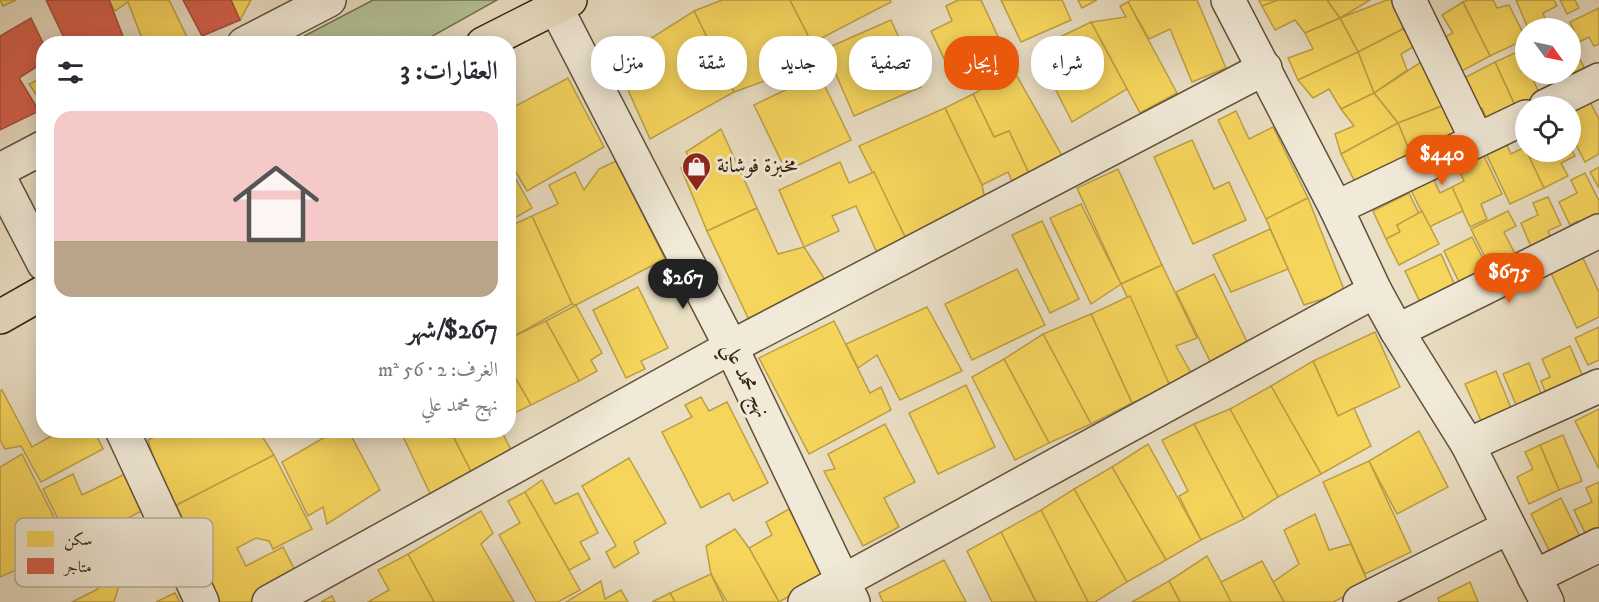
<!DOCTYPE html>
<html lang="ar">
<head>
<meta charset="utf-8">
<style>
  :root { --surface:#fff; --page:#f2f2f3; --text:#2b2b33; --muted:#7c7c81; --accent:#ea580c }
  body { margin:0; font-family:"IM FELL DW Pica",Amiri,serif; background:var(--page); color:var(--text); direction:rtl; height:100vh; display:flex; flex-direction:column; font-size:22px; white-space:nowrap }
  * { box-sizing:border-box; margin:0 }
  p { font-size:20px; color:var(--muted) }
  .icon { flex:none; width:33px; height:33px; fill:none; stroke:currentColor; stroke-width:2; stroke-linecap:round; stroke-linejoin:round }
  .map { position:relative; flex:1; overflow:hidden; direction:ltr }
  .details { position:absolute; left:36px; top:36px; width:480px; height:402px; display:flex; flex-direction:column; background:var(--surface); border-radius:24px; box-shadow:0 3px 15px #0003; direction:rtl }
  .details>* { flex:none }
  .hud { position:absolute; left:534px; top:36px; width:570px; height:54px; direction:rtl; display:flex; gap:12px }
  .needle { width:39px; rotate:123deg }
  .fabs { position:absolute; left:1515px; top:18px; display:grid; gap:12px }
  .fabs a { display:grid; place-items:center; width:66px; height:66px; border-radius:50%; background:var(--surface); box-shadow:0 3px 15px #0003; font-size:30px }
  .price { position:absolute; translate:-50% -51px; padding:0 14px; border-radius:21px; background:var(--accent); color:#fff; font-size:20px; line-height:39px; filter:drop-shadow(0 2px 3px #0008) }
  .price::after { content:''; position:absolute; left:50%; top:36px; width:18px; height:14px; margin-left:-9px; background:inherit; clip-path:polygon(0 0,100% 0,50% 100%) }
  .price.active { background:#222; color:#fff }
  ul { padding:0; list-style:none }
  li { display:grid; align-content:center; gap:12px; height:318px; padding:0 18px }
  li span { display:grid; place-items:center; height:186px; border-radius:18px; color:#555 }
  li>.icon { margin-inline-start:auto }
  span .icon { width:108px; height:108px; fill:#fffc; stroke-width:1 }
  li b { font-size:26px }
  h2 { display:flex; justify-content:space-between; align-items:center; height:72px; padding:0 18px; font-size:26px }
  .tag { padding:0 21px; border-radius:24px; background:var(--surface); box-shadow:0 3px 15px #0003; font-size:21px; line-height:54px }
  .tag.active { background:var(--accent); color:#fff }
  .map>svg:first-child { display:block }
</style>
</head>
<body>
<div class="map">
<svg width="1599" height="602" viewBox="0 0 1599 602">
  <rect width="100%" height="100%" fill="#eadec3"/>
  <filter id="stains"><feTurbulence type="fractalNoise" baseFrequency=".00333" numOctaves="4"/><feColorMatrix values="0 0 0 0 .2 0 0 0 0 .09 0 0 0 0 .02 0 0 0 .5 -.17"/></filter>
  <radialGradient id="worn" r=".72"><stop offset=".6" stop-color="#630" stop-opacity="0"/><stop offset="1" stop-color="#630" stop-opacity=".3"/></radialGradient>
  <!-- green -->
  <polygon fill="#b4c296" stroke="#747252" stroke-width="1.5" points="373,0 497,0 420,43 291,43"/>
  <!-- homes -->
  <g fill="#f6d55c" stroke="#bc9f44" stroke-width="1.5">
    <polygon points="0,0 16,0 3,6"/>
    <polygon points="109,0 169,0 188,39 177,44 144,44 128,2 115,11"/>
    <polygon points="231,0 251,0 240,20"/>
    <polygon points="722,0 790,0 821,61 734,92 694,11"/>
    <polygon points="790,0 890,0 891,2 812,43"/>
    <polygon points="958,0 981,0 1008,58 955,82 931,31 952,21 946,6"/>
    <polygon points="1001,0 1062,0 1071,20 1021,42"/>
    <polygon points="1078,0 1097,0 1082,8"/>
    <polygon points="1131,0 1197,0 1226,68 1192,82 1170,29 1149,39 1128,2"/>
    <polygon points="1259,0 1278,0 1262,6"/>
    <polygon points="1278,0 1327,0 1340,18 1305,33 1295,20 1275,30 1262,6"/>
    <polygon points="1327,0 1370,0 1340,18"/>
    <polygon points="1387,0 1395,0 1403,29 1358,52 1340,18"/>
    <polygon points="1468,0 1493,0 1497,8 1509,5 1526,39 1490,56 1463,2"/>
    <polygon points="1516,0 1554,0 1557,6 1543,13 1548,27 1528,28"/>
    <polygon points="1560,0 1575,0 1579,8 1567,14"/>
    <polygon points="1128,2 1177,93 1140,113 1091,22 1126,17 1120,6"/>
    <polygon points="1463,2 1490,56 1456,74 1439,40 1453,33 1442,15"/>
    <polygon points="1599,8 1599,44 1594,46 1589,37 1579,42 1570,22"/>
    <polygon points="694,11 734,92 650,139 615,61"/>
    <polygon points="1340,18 1358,52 1298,80 1288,58 1313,49 1305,33"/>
    <polygon points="891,20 921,87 854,116 825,49"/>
    <polygon points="1091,22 1127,89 1072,122 1035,49"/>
    <polygon points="1403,29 1418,44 1401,54 1407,70 1374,93 1358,52"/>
    <polygon points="1570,42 1585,69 1565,80 1561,74 1570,74"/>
    <polygon points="1526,48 1526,74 1545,74 1546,76 1534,82 1542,98 1517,110 1495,62"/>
    <polygon points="1358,52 1374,93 1341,109 1329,89 1313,98 1298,80"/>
    <polygon points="1424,60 1450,103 1398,123 1374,93"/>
    <polygon points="1495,62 1517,110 1489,124 1482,108 1472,114 1460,80"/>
    <polygon points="1014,71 1064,159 1032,180 1009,131 994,137 973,94"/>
    <polygon points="819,74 851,140 786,171 754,105"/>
    <polygon points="44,77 44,106 29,84"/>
    <polygon points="568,78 604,147 527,191 508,159 508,110"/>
    <polygon points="1374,93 1398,123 1341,154 1335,134 1354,126 1341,109"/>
    <polygon points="973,94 994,137 1009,131 1032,180 1015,188 1008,172 982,185 945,108"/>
    <polygon points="1589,100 1599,119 1599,154 1585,162 1570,133 1570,110"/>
    <polygon points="1450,103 1460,134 1414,162 1398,123"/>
    <polygon points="945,108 982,185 985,199 906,239 859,146"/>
    <polygon points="1236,111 1249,139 1273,127 1308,198 1266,219 1218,120"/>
    <polygon points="1398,123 1414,162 1357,186 1341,154"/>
    <polygon points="721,129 757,208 707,231 681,168 693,164 686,152"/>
    <polygon points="1504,139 1511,154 1525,147 1544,188 1510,204 1484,149"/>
    <polygon points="1192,140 1214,189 1229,182 1246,220 1193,244 1154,157"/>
    <polygon points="1570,147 1575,156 1561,163 1568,176 1544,188 1527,152 1570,152"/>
    <polygon points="1483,154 1502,194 1481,204 1487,219 1470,227 1452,187 1464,181 1457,166"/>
    <polygon points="616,161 665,259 576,305 572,304 532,216 558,204 549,185 575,172 584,190 599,169"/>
    <polygon points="840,162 849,183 874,172 906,239 877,253 856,206 832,216 839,231 804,247 779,190"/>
    <polygon points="508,165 532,208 508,222"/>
    <polygon points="1599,167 1599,188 1590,172"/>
    <polygon points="1118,169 1162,265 1121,284 1077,188"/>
    <polygon points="1585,173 1599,201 1599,221 1582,229 1578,221 1570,225 1559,202 1577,193 1571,180"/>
    <polygon points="1433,178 1440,193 1452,187 1463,211 1429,227 1410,188"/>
    <polygon points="1409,193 1419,214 1397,225 1400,232 1386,239 1373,211"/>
    <polygon points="1548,197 1561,225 1548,231 1555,247 1535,256 1521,223 1538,215 1533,203"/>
    <polygon points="1308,198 1345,292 1304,305 1266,219"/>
    <polygon points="1081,204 1121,284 1091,304 1050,218"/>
    <polygon points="757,208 778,254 804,247 829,286 750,322 707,231"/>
    <polygon points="1422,211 1439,244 1399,265 1386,239 1400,232 1397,225"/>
    <polygon points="1508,211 1516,226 1504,232 1515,254 1490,267 1471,229"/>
    <polygon points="532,216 572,304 509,339 508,227"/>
    <polygon points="1042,221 1079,299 1050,313 1012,235"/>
    <polygon points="1270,229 1288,269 1231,292 1213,255"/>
    <polygon points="1472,237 1490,272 1461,286 1444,251"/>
    <polygon points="1441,254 1458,292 1421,304 1405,271"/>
    <polygon points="1582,256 1599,292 1599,317 1577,328 1550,271"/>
    <polygon points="1162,265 1197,338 1176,346 1194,378 1170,386 1121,284"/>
    <polygon points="1017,269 1045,325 972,360 945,304"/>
    <polygon points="1214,274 1248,344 1211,363 1176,292"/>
    <polygon points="638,287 668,348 641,361 645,369 626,378 593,310"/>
    <polygon points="1130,296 1170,386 1132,403 1091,314"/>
    <polygon points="576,305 602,353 591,360 597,371 579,381 546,321"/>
    <polygon points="927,307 962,371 900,400 877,355 858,368 846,344"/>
    <polygon points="1091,314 1132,403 1091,424 1043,334"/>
    <polygon points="546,321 579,381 531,405 508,365 508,339"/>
    <polygon points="834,321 870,393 881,387 891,410 809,454 759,358"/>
    <polygon points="1599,327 1599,360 1588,365 1575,338"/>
    <polygon points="1375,332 1400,387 1338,416 1313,361"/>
    <polygon points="1043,334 1091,424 1049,443 1004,359"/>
    <polygon points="1570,346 1587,386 1549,402 1541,381 1550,377 1542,359"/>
    <polygon points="1004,359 1049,443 1015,460 972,377"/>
    <polygon points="1313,361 1338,416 1354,408 1371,446 1321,474 1271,386"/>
    <polygon points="1529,363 1545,403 1520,414 1503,374"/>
    <polygon points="508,365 531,405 508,416"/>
    <polygon points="1496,371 1515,418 1485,430 1465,384"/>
    <polygon points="966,385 995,447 938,474 909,413"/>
    <polygon points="1271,386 1321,474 1278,497 1230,409"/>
    <polygon points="2,390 32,447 62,430 94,430 103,449 41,482 21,446 5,449 0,440 0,391"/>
    <polygon points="701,397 709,411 727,402 768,483 733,501 729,493 701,508 662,432 692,417 685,405"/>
    <polygon points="1230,409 1278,497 1244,519 1194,424"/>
    <polygon points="1599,409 1599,469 1575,421"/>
    <polygon points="885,424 915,482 884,498 899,527 863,546 824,471 835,469 828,454"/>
    <polygon points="1194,424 1244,519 1201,540 1179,496 1188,491 1162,440"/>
    <polygon points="168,430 258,430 274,455 169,509 148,440"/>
    <polygon points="337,430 348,430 380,490 327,524 323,507 308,516 282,462"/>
    <polygon points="400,430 450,430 476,481 435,504"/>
    <polygon points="450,430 501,430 516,460 476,481"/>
    <polygon points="1419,431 1448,487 1397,514 1369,461"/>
    <polygon points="1563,435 1582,481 1559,490 1540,445"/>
    <polygon points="1148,444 1201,540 1166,560 1112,467"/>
    <polygon points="1540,445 1559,490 1529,504 1517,477 1533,469 1525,452"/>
    <polygon points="22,454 69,547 0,577 0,467"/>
    <polygon points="274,455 312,529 273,549 269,541 256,538 237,548 246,566 283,547 302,584 267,602 217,602 169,509"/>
    <polygon points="629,458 666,523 634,542 639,553 614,568 606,552 616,546 582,486"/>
    <polygon points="1369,461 1411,552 1365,574 1323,482"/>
    <polygon points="1112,467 1166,560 1127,582 1074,489"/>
    <polygon points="127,473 144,510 82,541 76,528 65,533 43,489 73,474 82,495"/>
    <polygon points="542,480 555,504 578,493 598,533 580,542 590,559 569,570 525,492"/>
    <polygon points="1599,482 1599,536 1589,541 1574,510 1592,502 1586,488"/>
    <polygon points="1074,489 1127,582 1095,602 1088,602 1041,510"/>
    <polygon points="525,492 580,590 558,602 536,602 499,535 520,523 508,501"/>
    <polygon points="1561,498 1582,541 1552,556 1531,514"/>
    <polygon points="789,509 825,576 779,602 749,548 772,535 766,522"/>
    <polygon points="1041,510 1088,602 1036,602 1001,532"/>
    <polygon points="481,511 493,533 481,544 514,602 434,602 408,554"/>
    <polygon points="1315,514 1329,550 1351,544 1369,585 1333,602 1284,602 1273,582 1299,564 1284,530"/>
    <polygon points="735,529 749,548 779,602 727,602 711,574 706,546"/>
    <polygon points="1001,532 1036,602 992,602 967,551"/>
    <polygon points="152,539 159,554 117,576 120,582 114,602 72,602 98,589 88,571"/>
    <polygon points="408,554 434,602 368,602 389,590 378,570"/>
    <polygon points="1207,556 1232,602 1180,602 1169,581"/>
    <polygon points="944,560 966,602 883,602 879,593"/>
    <polygon points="1262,561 1284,602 1231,602 1221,582"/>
    <polygon points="711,574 724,602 675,602 670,593"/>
    <polygon points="601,581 605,599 621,590 628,602 566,602"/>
    <polygon points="1169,581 1180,602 1132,602"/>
    <polygon points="1470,582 1478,602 1439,602 1438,598"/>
    <polygon points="175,593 180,602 156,602"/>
    <polygon points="670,593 675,602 652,602"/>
    <polygon points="332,596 335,602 321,602"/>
  </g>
  <!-- shops -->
  <g fill="#d6604d" stroke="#a54d3a" stroke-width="1.5">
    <polygon points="46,0 109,0 126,44 67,44"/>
    <polygon points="183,0 231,0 240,20 202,36"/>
    <polygon points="31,18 44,45 44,62 19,78 39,111 0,130 0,36"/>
  </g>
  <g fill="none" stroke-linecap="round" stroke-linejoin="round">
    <defs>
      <g id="minor">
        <polyline points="552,0 731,347 853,602"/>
        <polyline points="1228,0 1336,208 1375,291 1397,331 1468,445 1547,602"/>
        <polyline points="1409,0 1477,140"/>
        <polyline points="244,44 329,0"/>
        <polyline points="1546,106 1599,80"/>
        <polyline points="0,170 44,147"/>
        <polyline points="0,179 44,264"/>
        <polyline points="1336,208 1526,117"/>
        <polyline points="1397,331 1599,231"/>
        <polyline points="122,430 202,602"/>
        <polyline points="1468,445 1599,386"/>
        <polyline points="1534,577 1599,545"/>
        <polyline points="269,602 731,347 1265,68"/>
        <polyline points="805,602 1375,291"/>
        <polyline points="1360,602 1509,527"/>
      </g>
      <g id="major">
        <polyline points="483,44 570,0"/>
        <polyline points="0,317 44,292"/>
      </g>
    </defs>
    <!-- minor casing -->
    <use href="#minor" stroke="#61513a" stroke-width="36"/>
    <!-- major casing -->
    <use href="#major" stroke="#33220d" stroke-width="36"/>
    <!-- minor -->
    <use href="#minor" stroke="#f1ead8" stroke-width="33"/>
    <!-- major -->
    <use href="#major" stroke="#eadec3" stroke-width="33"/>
  </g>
  <!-- icons -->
  <defs>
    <symbol id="shop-pin" viewBox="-11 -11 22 30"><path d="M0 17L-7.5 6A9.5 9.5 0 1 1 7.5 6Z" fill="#8f2418" stroke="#f1ead8"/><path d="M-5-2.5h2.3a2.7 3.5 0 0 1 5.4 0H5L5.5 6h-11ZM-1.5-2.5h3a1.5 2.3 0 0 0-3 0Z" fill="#fff"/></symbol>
  </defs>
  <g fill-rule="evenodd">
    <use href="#shop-pin" x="680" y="150" width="33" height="45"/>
  </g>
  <g text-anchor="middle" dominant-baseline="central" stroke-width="6" stroke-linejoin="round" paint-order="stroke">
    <!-- poi labels -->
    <g font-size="21" fill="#33220d" stroke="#f1ead8" text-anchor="start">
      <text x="717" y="166">مخبزة فوشانة</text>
    </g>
    <!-- street labels -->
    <g font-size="21" fill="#33220d" stroke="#f1ead8">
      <text transform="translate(746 380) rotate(64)">نهج محمد علي</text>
    </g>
  </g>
  <!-- legend -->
  <rect x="15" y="518" width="198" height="69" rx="9" fill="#f1ead8" stroke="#b8ae9b" stroke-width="1.5"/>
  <rect x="27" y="531" width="27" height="16" fill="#f6d55c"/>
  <rect x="27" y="558" width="27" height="16" fill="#d6604d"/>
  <g font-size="16" fill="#33220d">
    <text x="64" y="545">سكن</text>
    <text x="64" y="572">متاجر</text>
  </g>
  <rect width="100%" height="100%" filter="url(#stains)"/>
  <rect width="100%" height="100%" fill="url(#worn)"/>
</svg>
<div class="fabs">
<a><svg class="needle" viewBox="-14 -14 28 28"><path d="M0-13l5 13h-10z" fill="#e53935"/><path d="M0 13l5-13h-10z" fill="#7c7c81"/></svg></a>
<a><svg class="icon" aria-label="locate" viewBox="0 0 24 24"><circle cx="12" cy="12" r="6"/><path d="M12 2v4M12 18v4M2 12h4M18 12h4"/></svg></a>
</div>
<b class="price" style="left:1442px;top:186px">$440</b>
<b class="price" style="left:1509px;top:304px">$675</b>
<b class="price active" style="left:683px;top:310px">$267</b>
<div class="hud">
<a class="tag">شراء</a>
<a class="tag active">إيجار</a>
<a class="tag">تصفية</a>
<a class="tag">جديد</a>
<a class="tag">شقة</a>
<a class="tag">منزل</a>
</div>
<section class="details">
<h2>العقارات: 3<svg class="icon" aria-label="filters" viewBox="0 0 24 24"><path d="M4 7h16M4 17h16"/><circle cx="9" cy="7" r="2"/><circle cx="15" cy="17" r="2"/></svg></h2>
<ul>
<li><span style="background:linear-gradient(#f6c9c9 70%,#b9a48a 0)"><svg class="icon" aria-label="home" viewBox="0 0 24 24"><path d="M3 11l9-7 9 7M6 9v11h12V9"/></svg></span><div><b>$267/شهر</b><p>الغرف: 2 · 56 m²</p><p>نهج محمد علي</p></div></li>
</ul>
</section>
</div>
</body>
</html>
